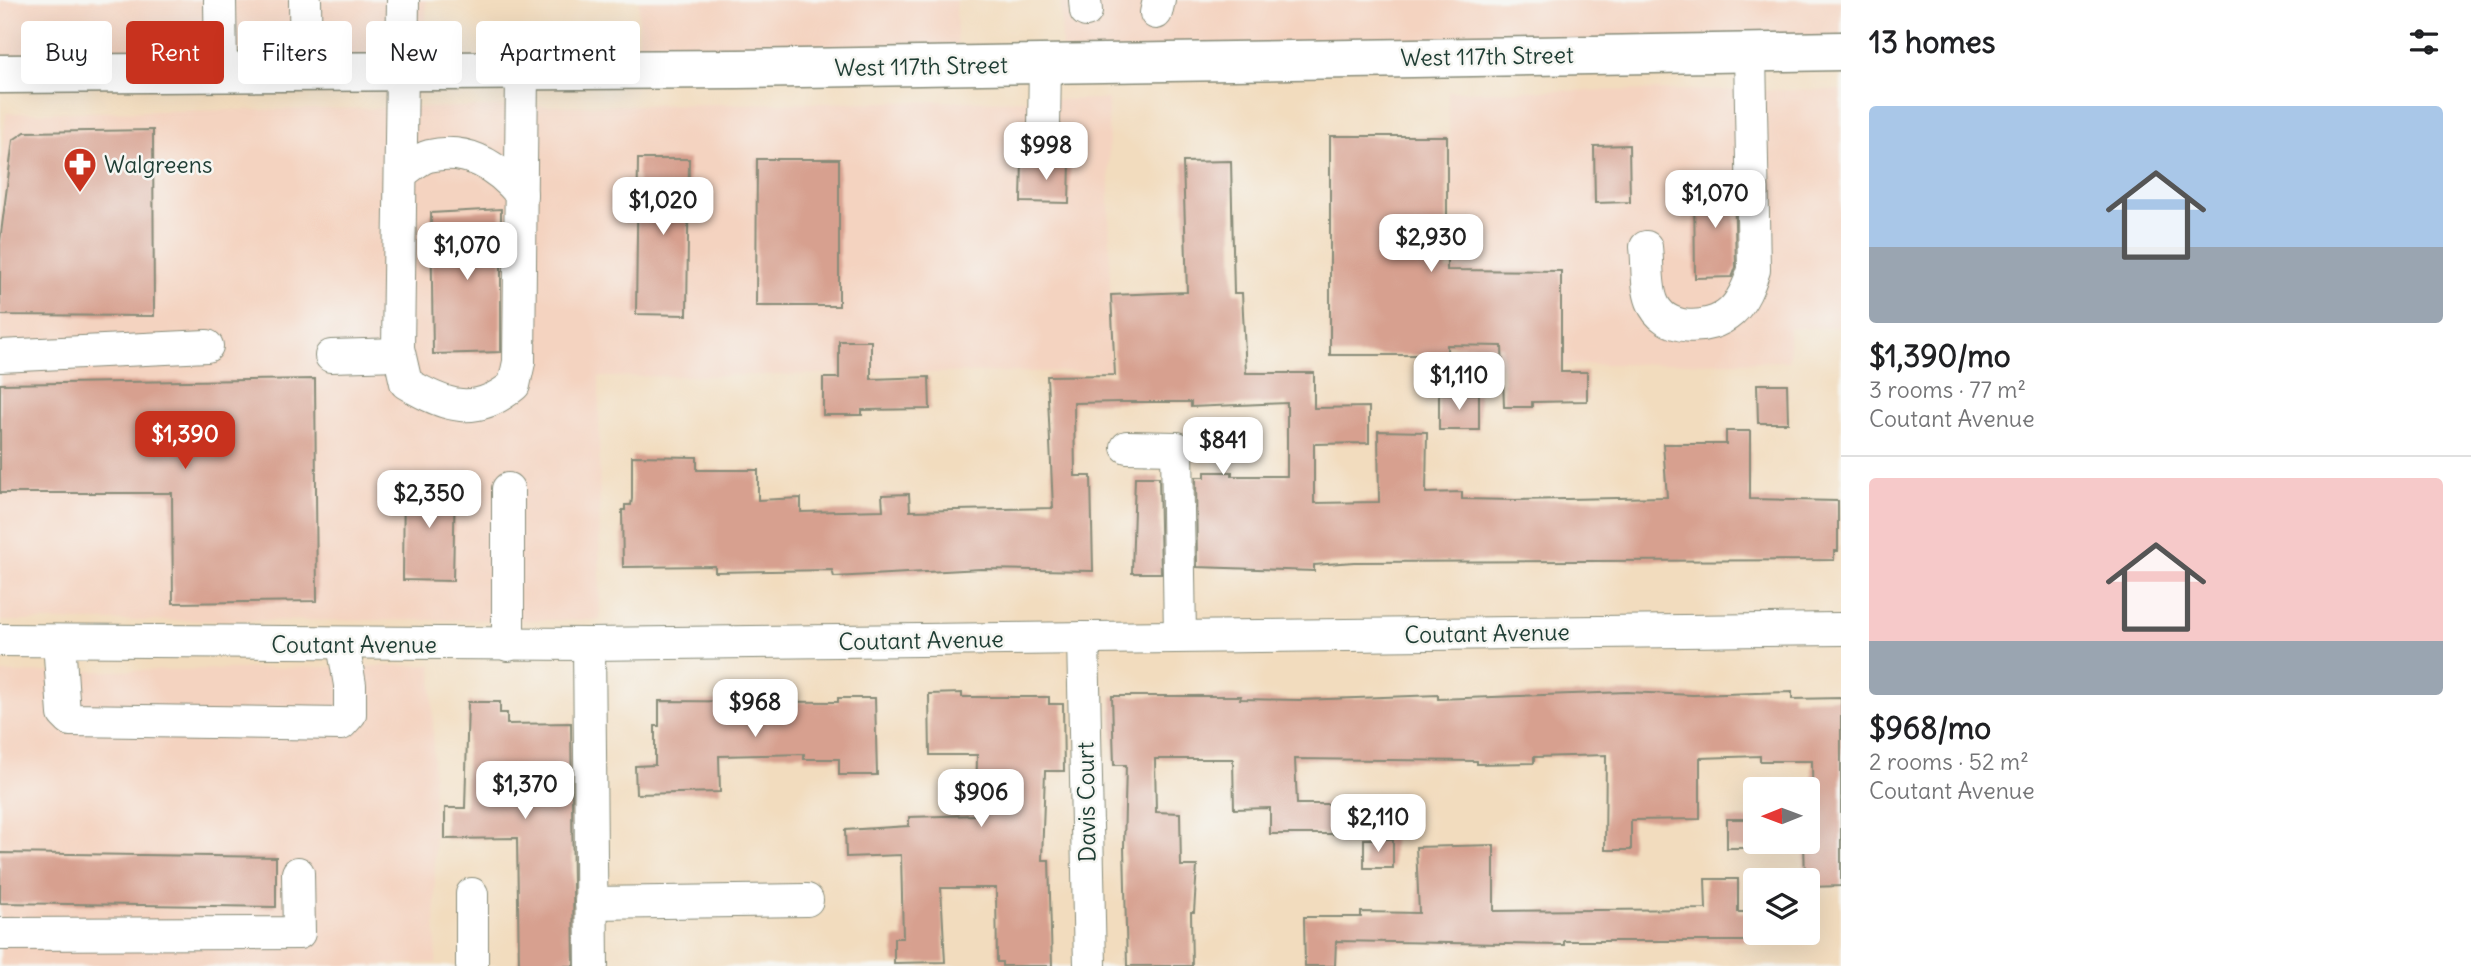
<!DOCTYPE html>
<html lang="en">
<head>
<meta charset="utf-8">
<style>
  :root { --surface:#fff; --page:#f6f6f6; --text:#202124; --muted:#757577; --line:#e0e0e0; --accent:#c8321e }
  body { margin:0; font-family:Delius,sans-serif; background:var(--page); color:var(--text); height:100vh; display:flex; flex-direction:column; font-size:26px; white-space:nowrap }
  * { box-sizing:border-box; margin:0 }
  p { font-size:23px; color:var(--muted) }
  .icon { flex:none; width:38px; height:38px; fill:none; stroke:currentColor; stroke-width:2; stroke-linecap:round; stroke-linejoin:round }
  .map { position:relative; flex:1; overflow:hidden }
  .side { display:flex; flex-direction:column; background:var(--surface); width:630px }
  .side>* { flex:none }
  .hud { position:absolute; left:21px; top:21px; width:665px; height:63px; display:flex; gap:14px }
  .needle { width:46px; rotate:269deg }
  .buttons { position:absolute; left:1743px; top:777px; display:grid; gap:14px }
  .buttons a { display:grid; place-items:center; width:77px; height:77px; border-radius:7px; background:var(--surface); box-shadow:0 7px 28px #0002; font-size:35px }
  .price { position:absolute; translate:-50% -60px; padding:0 16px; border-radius:14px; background:#fff; color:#222; font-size:23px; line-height:46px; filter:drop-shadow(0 2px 4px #0008) }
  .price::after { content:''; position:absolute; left:50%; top:42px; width:21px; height:16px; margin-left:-10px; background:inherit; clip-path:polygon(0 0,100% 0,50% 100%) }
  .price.current { background:var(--accent); color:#fff }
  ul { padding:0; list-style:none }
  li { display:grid; align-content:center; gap:14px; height:371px; padding:0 28px }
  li+li { border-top:2px solid var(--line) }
  li span { display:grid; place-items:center; height:217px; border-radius:7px; color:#555 }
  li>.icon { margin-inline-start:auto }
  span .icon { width:126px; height:126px; fill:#fffc; stroke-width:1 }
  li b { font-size:30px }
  h2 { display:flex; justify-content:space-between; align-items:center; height:84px; padding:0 28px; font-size:30px }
  .tag { padding:0 24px; border-radius:7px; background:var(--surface); box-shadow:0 7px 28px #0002; font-size:24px; line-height:63px }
  .tag.current { background:var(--accent); color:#fff }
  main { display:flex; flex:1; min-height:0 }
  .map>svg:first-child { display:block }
</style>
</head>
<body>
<main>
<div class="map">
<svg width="1841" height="966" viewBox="0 0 1841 966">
  <rect width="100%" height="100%" fill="#f6f6f2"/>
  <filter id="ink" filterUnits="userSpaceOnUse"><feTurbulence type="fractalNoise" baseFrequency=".0143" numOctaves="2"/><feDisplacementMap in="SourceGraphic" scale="14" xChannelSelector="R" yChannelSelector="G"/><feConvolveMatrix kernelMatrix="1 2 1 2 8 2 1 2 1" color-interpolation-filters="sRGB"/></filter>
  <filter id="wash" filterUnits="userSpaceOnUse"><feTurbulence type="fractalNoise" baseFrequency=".00686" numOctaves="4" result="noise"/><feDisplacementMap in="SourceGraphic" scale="28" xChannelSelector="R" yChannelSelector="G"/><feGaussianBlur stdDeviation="1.57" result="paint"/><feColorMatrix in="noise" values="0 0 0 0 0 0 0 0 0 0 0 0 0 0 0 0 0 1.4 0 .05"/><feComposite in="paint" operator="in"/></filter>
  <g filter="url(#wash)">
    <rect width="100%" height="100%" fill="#f2dcbe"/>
    <!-- built -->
    <g fill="#f4d3c0">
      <polygon points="0,0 426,0 427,70 0,74"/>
      <polygon points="639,0 956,0 958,65 639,69"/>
      <polygon points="1061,0 1841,0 1841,51 1062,63"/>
      <polygon points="1841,90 1841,327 1789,328 1790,361 1457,367 1448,91"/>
      <polygon points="1108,99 1111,371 599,377 600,620 0,621 0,169 6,113"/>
      <polygon points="432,665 436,963 370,966 0,966 0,673"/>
    </g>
    <g id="blocks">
      <!-- building -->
      <g fill="#d7a08f">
        <polygon points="153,130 154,316 0,315 0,241 13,140 25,132"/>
        <polygon points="1330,136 1447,136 1447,270 1561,271 1561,372 1587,372 1587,401 1532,402 1532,407 1504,407 1502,346 1447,345 1447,355 1330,355"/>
        <polygon points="1629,145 1630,202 1595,203 1594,146"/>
        <polygon points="638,159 689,159 687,315 636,314"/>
        <polygon points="757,159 839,159 839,306 756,306"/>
        <polygon points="1022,160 1070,161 1069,203 1021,202"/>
        <polygon points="1231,161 1234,293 1242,293 1246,373 1314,373 1314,408 1369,407 1369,443 1314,444 1314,503 1379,502 1378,431 1427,432 1426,493 1462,492 1462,499 1515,500 1667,497 1663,444 1726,444 1726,431 1750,431 1750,499 1838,501 1838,551 1834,551 1834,560 1354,562 1314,565 1314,571 1197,567 1196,477 1205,477 1205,472 1232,472 1232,476 1287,476 1287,403 1191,407 1191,402 1123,402 1074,403 1075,476 1091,476 1093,571 981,569 834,577 832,570 715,572 715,566 623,567 622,510 625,510 625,505 631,505 632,499 632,456 697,457 697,470 758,470 758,500 801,498 801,512 883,510 882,495 909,494 910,511 1053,508 1047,376 1115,375 1111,295 1187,292 1183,162"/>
        <polygon points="1734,183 1736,267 1733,275 1732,277 1695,278 1694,184"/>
        <polygon points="501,209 501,352 433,354 431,213"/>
        <polygon points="839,341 871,341 871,379 929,377 930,409 862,410 862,415 823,415 823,378 839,378"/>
        <polygon points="315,379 317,601 173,603 172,493 0,493 0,384"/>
        <polygon points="1757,384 1787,384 1788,423 1758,423"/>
        <rect x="1439" y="394" width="40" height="36"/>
        <polygon points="1135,477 1159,477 1161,573 1132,573"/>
        <polygon points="404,479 455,480 453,581 403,580"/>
        <polygon points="1627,692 1693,695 1792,692 1792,699 1841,698 1841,886 1808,887 1808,880 1805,880 1804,842 1813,842 1812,761 1760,761 1760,756 1700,758 1700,819 1631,820 1631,850 1605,850 1606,755 1534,757 1534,763 1477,764 1477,761 1295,759 1297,804 1347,804 1347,834 1270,834 1270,808 1234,809 1233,759 1155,759 1156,812 1180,813 1181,866 1197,866 1194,912 1191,912 1192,966 1127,966 1124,847 1126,765 1114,765 1112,696 1241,696 1240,699 1300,700 1438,695 1438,699"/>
        <polygon points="962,693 962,697 1049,697 1049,704 1063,704 1064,771 1045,771 1042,860 1049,860 1052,966 1002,966 1002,962 997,962 996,888 941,888 945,962 894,963 894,938 903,938 901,855 846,857 845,830 909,826 909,817 976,815 977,755 930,755 929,694"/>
        <polygon points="838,698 875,698 877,775 839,775 839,759 804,759 804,754 719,756 720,792 636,794 635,766 655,765 655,726 659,726 659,701 838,702"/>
        <polygon points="468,702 500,702 500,713 507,713 507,724 571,723 574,966 519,966 517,838 445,839 445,808 465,808"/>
        <rect x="1727" y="819" width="28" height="29"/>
        <rect x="1364" y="839" width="29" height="29"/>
        <polygon points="1494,845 1494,911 1706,909 1705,879 1738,879 1738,912 1755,912 1755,941 1564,941 1564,945 1336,941 1335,966 1305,966 1304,917 1361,917 1361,912 1419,913 1416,847"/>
        <polygon points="0,853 276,857 276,907 0,903"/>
      </g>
    </g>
  </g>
  <g filter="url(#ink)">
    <use href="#blocks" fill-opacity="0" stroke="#888c79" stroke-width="2"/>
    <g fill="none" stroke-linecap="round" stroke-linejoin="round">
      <defs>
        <g id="minor">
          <polyline points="220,0 221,72"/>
          <polyline points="305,0 306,71"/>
          <path d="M 403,0 L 398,348 L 406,383 C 446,407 476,417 514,385 L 519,362 L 522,70"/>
          <polyline points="1085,0 1086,11"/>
          <polyline points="1156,13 1159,0"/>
          <polyline points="1044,127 1045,64"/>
          <path d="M 401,173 C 409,168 420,158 429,156 C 468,147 497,166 521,194"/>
          <path d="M 1646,247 C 1648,263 1646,285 1652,301 C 1663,332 1709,332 1731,312 C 1743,301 1749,285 1754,270 L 1750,52"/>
          <polyline points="0,356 207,346"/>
          <polyline points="331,356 399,354"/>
          <polyline points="1127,447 1177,448 1180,636"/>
          <polyline points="1083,638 1090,966"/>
          <polyline points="0,640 589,644 1841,629"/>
          <polyline points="59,641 64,714 70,720 341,724 350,714 350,685 343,644"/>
          <polyline points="589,644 592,966"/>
          <polyline points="508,645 508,489"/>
          <polyline points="472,894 472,966"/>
          <polyline points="591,903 807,900"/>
          <polyline points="0,934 299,933 298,873"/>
        </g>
        <polyline id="major" points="0,74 737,69 1841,51"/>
      </defs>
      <!-- minor casing -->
      <use href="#minor" stroke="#888c79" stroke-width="34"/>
      <!-- major casing -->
      <use href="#major" stroke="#888c79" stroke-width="41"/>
      <!-- minor -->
      <use href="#minor" stroke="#fff" stroke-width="32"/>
      <!-- major -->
      <use href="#major" stroke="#fff" stroke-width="38"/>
    </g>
  </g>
  <!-- icons -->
  <defs>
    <symbol id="pharmacy-pin" viewBox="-11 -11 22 30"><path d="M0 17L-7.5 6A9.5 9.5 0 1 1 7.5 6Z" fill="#c8321e" stroke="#f6f6f2"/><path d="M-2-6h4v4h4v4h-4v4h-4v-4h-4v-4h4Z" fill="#fff"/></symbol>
  </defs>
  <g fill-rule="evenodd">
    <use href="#pharmacy-pin" x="61" y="145" width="38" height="52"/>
  </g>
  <g text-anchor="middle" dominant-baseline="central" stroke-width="5" stroke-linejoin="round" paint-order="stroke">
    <!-- street labels -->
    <g font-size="23" fill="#1f3d34" stroke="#f6f6f2">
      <text transform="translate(1487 56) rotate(-1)">West 117th Street</text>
      <text transform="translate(921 66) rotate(-1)">West 117th Street</text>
      <text transform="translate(1487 633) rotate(-1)">Coutant Avenue</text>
      <text transform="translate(921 640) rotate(-1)">Coutant Avenue</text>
      <text x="354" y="644">Coutant Avenue</text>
      <text transform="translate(1086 802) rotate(-91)">Davis Court</text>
    </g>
    <!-- poi labels -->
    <g font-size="23" fill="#1f3d34" stroke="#f6f6f2" text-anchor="start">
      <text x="104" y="164">Walgreens</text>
    </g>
  </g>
</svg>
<div class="buttons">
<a><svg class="needle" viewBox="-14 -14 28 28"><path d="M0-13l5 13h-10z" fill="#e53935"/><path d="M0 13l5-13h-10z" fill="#757577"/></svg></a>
<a><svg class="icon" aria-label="layers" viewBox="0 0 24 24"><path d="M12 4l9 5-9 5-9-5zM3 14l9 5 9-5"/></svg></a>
</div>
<b class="price" style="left:1046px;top:182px">$998</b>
<b class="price" style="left:1715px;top:230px">$1,070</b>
<b class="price" style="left:663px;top:237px">$1,020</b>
<b class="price" style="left:1431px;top:274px">$2,930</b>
<b class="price" style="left:467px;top:282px">$1,070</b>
<b class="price" style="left:1459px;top:412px">$1,110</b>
<b class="price current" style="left:185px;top:471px">$1,390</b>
<b class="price" style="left:1223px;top:477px">$841</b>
<b class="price" style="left:429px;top:530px">$2,350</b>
<b class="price" style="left:755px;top:739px">$968</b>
<b class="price" style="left:525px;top:821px">$1,370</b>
<b class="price" style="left:981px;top:829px">$906</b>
<b class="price" style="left:1378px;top:854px">$2,110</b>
<div class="hud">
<a class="tag">Buy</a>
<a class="tag current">Rent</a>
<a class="tag">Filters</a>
<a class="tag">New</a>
<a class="tag">Apartment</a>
</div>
</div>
<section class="side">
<h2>13 homes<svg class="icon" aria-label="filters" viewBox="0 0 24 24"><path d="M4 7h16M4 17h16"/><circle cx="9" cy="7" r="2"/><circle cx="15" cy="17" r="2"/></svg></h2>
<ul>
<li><span style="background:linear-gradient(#a9c7e8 65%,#9aa5b1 0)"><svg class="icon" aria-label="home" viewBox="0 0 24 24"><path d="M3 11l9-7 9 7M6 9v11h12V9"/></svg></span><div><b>$1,390/mo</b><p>3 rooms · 77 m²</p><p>Coutant Avenue</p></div></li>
<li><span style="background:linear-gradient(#f6c9c9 75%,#9aa5b1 0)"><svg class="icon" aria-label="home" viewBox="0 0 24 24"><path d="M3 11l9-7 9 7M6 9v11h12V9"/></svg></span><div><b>$968/mo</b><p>2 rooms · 52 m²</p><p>Coutant Avenue</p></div></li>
</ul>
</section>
</main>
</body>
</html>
